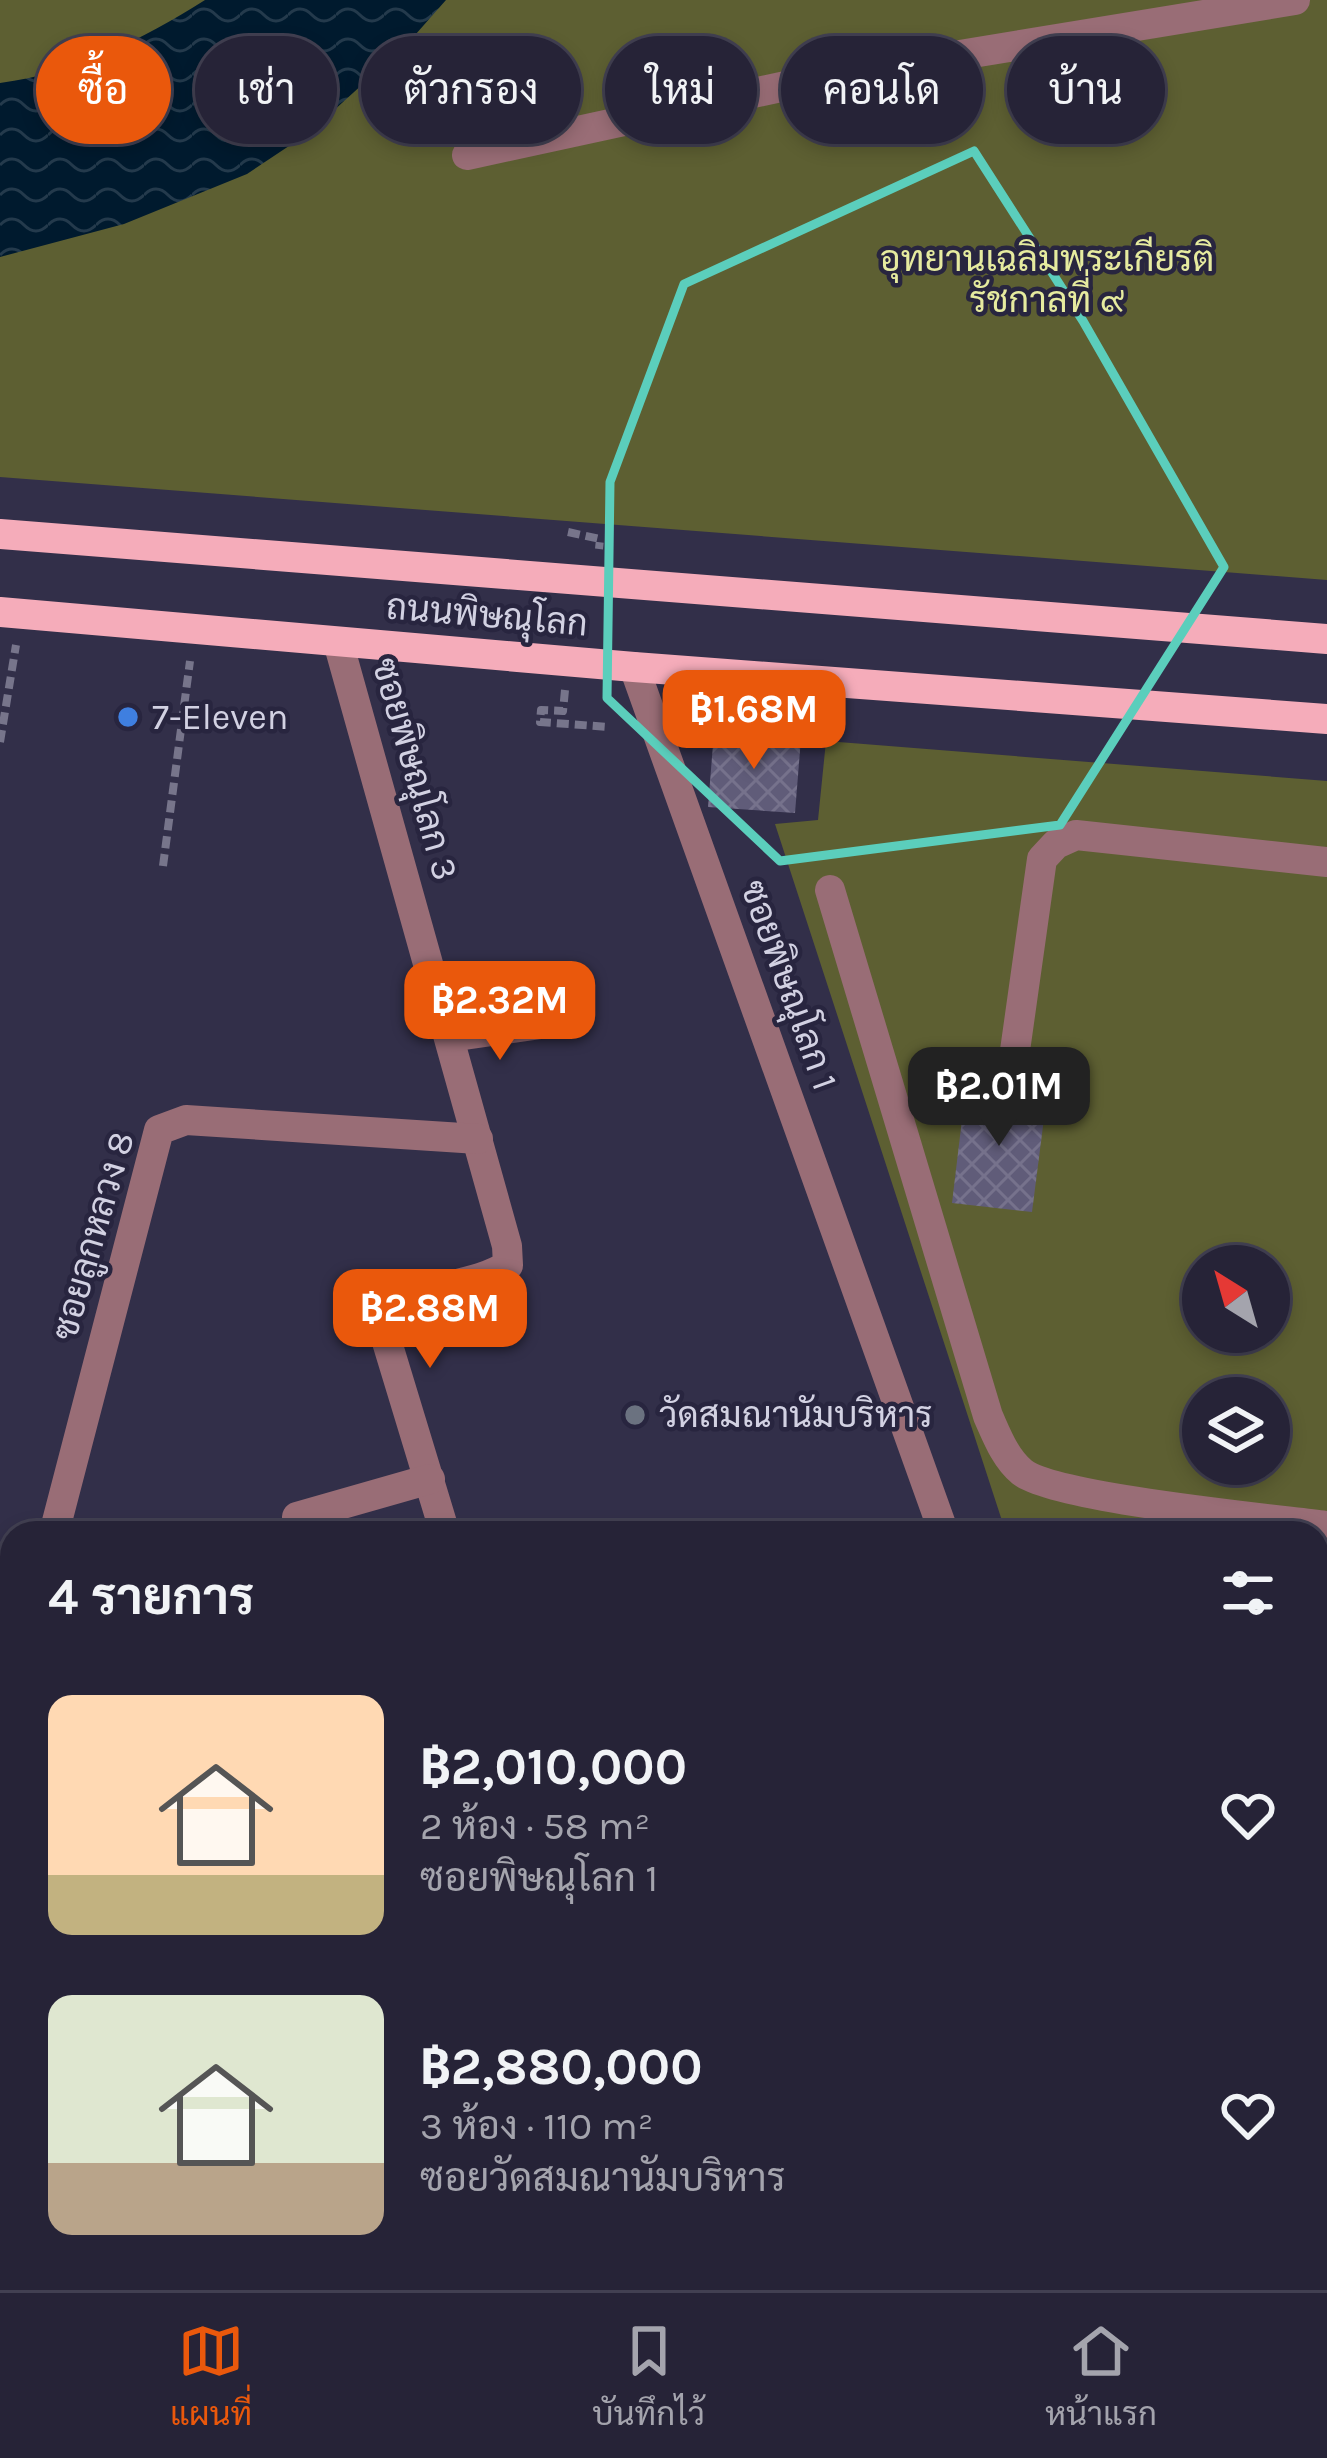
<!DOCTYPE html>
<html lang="th">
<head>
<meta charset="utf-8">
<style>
  :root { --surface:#262337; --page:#322f42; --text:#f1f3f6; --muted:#a4a4ad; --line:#424052; --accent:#ea580c }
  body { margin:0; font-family:Karla,Sarabun,sans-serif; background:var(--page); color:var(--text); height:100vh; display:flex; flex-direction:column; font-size:45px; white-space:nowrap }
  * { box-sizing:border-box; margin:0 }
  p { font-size:39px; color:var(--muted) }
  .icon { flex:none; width:66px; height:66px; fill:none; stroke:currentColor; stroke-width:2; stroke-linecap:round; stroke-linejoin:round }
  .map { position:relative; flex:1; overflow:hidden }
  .sheet { position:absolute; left:0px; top:1521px; width:1329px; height:771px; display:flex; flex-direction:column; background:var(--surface); border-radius:36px 36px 0 0; box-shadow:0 6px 18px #0003,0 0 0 3px var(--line) }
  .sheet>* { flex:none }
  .top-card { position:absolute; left:36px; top:36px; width:1257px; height:108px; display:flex; gap:24px }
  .needle { width:78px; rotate:323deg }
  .fabs { position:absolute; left:1182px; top:1245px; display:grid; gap:24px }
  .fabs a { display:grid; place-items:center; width:108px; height:108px; border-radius:50%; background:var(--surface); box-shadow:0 6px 18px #0003,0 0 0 3px var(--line); font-size:60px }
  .price { position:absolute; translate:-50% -102px; padding:0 27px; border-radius:24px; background:var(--accent); color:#fff; font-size:39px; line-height:78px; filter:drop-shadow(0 3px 6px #0008) }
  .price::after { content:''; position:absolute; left:50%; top:72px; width:36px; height:27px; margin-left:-18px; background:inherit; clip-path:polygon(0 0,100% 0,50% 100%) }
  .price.selected { background:#222; color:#fff }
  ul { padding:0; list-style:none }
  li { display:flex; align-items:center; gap:36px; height:300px; padding:0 48px }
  li span { display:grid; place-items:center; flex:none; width:336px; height:240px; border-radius:24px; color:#555 }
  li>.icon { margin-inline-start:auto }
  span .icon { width:144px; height:144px; fill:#fffc; stroke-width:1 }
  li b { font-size:51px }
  h2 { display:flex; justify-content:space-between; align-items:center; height:144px; padding:0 48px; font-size:51px }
  .pill { padding:0 42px; border-radius:54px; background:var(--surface); box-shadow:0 6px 18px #0003,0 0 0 3px var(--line); font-size:42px; line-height:108px }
  .pill.selected { background:var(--accent); color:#fff }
  .tab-bar { display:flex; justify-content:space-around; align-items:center; height:168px; border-top:3px solid var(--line); background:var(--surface); font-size:33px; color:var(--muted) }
  .tab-bar a { display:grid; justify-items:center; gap:6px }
  .tab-bar .selected { color:var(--accent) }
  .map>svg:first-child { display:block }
</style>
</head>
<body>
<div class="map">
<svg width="1327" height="2290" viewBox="0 0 1327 2290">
  <defs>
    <pattern id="water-waves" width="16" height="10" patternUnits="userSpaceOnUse" patternTransform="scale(3)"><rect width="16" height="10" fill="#001a2e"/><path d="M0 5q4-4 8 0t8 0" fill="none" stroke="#243a4c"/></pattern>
    <pattern id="building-cross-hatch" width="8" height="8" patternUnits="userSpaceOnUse" patternTransform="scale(3)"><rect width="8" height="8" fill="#605c79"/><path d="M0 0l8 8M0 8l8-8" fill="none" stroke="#76728c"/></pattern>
  </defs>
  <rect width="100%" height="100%" fill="#322f49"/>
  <!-- green -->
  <g fill="#5d5f32" fill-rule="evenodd">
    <polygon points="0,0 1327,0 1327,580 0,477"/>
    <path d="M 826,741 L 1327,781 L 1327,1631 L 1317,1631 L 1317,1533 L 1006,1533 L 775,824 L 818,820 ZM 1203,1266 L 1269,1266 L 1269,1332 L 1203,1332 ZM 1203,1398 L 1269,1398 L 1269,1464 L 1203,1464 Z"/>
  </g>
  <!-- water -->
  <path fill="url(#water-waves)" d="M 205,0 L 446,0 L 408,43 L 310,132 L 247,174 L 124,224 L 0,257 L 0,83 C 76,73 141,40 205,0 Z"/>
  <!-- building -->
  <g fill="url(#building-cross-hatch)">
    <polygon points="714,732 801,738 795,813 708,807"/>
    <polygon points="966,1086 1047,1095 1032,1212 952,1203"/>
    <polygon points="1317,1864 1327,1864 1327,2032 1317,2045"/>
    <polygon points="1317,2252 1327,2254 1327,2290 1168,2290 1169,2280 1317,2280"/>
  </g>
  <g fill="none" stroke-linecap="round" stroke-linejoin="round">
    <!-- path -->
    <g stroke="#77758b" stroke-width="8" stroke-dasharray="12 6" stroke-linecap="butt">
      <polyline points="568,532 600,539 599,549"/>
      <polyline points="565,690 563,711 541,710 540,722 609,727"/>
      <polyline points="0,742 16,645"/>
      <polyline points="163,866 190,661"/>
      <polyline points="1317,1684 1327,1685"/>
    </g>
    <!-- minor -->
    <g stroke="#996d76" stroke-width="30">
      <polyline points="467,155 832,76 1295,0"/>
      <path d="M 338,642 L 507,1246 L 508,1265 C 468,1291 412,1282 380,1319 L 445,1533"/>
      <polyline points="634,667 944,1533"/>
      <path d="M 830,890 L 988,1416 C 997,1436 1005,1458 1022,1472 C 1054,1498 1273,1519 1327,1526"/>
      <polyline points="450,1037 541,1024"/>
      <polyline points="1011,1079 1042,859 1056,844 1076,835 1327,862"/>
      <polyline points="297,1517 430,1479"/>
      <polyline points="54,1533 159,1130 186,1120 478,1139"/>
      <polyline points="0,1746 12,1699"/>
      <polyline points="1317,1816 1327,1817"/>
      <polyline points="0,2000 12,2002"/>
      <polyline points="1317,2093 1327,2080"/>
      <polyline points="0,2135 12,2137"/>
      <polyline points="1317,2221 1327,2224"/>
      <polyline points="0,2264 12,2266"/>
      <polyline points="111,2280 179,2290"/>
      <polyline points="669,2280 670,2290"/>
      <polyline points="1099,2280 1101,2290"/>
      <polyline points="209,2290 210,2280"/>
    </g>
    <!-- major -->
    <g stroke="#f5acba" stroke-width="30">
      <polyline points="0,534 1327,639"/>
      <polyline points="0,612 634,667 1327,719"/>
    </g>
  </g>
  <!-- marked area -->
  <path fill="none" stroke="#5bcebc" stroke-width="9" stroke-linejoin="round" d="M 974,151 L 1083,321 L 1224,567 L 1060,825 L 780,861 L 607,698 L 610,482 L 684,284 Z"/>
  <!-- markers -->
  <circle fill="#3f7fe0" stroke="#28253f" stroke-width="4.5" cx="128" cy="717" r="12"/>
  <circle fill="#6b7280" stroke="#28253f" stroke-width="4.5" cx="635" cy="1415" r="12"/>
  <g text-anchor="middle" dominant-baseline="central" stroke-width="9" stroke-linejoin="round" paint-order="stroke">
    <!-- park labels -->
    <g font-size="36" fill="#e6eb9f" stroke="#28253f">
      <text x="1047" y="259">อุทยานเฉลิมพระเกียรติ<tspan x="1047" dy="41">รัชกาลที่ ๙</tspan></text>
    </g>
    <!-- street labels -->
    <g font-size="36" fill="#d2d1e2" stroke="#28253f">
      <text transform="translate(487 615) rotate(5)">ถนนพิษณุโลก</text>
      <text transform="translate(415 769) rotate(74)">ซอยพิษณุโลก 3</text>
      <text transform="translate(789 985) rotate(70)">ซอยพิษณุโลก 1</text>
      <text transform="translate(93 1236) rotate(-74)">ซอยลูกหลวง 8</text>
    </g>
    <!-- poi labels -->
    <g font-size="36" fill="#d2d1e2" stroke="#28253f" text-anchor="start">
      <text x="152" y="717">7-Eleven</text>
      <text x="659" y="1415">วัดสมณานัมบริหาร</text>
    </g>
  </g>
</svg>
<div class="fabs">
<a><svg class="needle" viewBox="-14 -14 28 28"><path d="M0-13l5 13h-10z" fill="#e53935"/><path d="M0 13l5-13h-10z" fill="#a4a4ad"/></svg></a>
<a><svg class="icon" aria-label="layers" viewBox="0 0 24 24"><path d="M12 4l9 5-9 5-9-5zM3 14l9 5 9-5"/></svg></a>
</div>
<b class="price" style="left:754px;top:772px">฿1.68M</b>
<b class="price" style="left:500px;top:1063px">฿2.32M</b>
<b class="price selected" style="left:999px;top:1149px">฿2.01M</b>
<b class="price" style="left:430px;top:1371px">฿2.88M</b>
<div class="top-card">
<a class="pill selected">ซื้อ</a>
<a class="pill">เช่า</a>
<a class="pill">ตัวกรอง</a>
<a class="pill">ใหม่</a>
<a class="pill">คอนโด</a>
<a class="pill">บ้าน</a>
</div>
<section class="sheet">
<h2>4 รายการ<svg class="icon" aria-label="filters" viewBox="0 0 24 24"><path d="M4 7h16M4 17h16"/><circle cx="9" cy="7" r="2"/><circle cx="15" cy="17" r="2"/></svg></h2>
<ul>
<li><span style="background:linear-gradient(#ffd9b3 75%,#c2b280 0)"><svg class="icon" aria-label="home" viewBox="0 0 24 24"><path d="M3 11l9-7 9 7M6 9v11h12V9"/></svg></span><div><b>฿2,010,000</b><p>2 ห้อง · 58 m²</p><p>ซอยพิษณุโลก 1</p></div><svg class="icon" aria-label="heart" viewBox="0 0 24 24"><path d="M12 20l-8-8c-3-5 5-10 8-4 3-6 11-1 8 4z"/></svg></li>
<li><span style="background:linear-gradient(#dfe7d0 70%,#b9a48a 0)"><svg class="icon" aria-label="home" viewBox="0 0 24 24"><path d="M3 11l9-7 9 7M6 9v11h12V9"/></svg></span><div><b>฿2,880,000</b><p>3 ห้อง · 110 m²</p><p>ซอยวัดสมณานัมบริหาร</p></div><svg class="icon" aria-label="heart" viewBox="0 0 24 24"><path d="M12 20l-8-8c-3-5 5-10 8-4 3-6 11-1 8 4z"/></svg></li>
</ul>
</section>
</div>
<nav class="tab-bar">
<a class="selected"><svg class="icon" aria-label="map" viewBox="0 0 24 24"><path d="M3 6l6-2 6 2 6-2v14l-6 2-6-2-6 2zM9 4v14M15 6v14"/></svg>แผนที่</a>
<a><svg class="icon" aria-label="saved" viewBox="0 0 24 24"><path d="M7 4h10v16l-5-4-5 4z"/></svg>บันทึกไว้</a>
<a><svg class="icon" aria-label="home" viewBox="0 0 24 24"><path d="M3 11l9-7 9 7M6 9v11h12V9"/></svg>หน้าแรก</a>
</nav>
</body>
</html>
